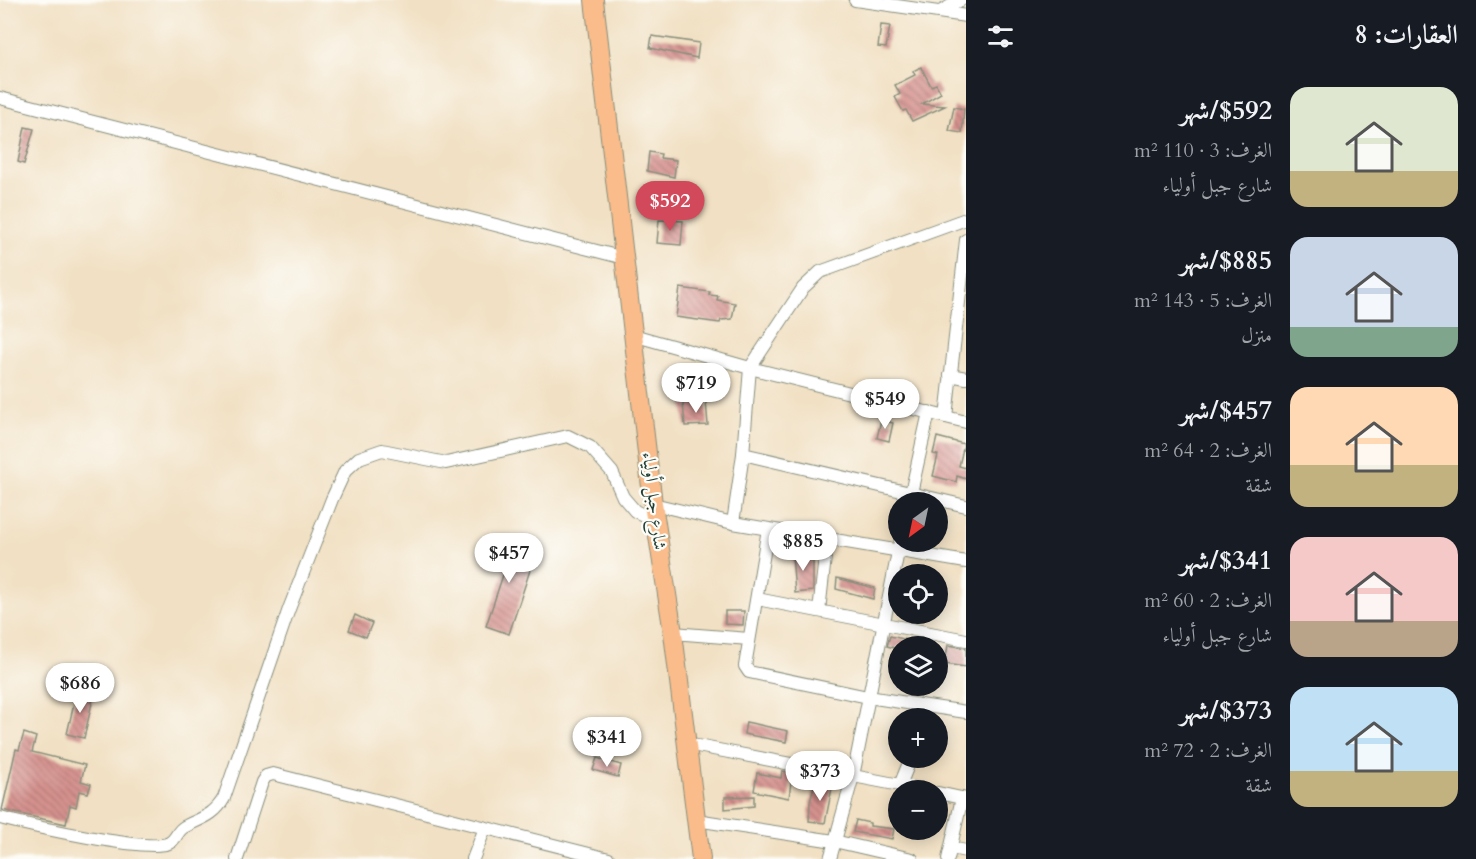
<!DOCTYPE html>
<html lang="ar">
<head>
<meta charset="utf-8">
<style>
  :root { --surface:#171b24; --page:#20242c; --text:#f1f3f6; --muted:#9ea1a6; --accent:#d1495b }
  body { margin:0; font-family:Cardo,Amiri,serif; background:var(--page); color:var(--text); direction:rtl; height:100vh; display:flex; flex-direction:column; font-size:22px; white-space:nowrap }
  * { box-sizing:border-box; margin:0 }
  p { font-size:20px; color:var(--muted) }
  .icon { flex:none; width:33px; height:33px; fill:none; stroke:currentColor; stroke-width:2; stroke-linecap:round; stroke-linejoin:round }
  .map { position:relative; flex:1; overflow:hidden; direction:ltr }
  .drawer { display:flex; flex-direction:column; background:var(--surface); width:510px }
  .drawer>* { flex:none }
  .needle { width:39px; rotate:213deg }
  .buttons { position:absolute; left:888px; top:492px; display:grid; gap:12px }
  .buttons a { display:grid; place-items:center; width:60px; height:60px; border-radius:50%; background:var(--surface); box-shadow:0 3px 15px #0003; font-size:30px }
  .price { position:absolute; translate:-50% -51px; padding:0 14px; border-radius:21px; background:#fff; color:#222; font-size:20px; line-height:39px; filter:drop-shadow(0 2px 3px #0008) }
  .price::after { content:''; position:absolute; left:50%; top:36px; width:18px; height:14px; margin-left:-9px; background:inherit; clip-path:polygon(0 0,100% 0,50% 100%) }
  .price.active { background:var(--accent); color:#fff }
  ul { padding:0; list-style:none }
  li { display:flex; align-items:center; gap:18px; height:150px; padding:0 18px }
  li span { display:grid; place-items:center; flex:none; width:168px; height:120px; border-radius:18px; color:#555 }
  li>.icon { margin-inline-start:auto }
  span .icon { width:72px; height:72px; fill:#fffc; stroke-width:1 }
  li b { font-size:26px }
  h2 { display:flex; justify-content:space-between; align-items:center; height:72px; padding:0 18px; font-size:26px }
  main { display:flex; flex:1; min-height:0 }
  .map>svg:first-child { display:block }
</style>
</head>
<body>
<main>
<section class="drawer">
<h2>العقارات: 8<svg class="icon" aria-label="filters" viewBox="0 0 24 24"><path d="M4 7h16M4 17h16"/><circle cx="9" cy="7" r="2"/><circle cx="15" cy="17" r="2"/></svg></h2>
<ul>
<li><span style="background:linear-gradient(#dfe7d0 70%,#c2b280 0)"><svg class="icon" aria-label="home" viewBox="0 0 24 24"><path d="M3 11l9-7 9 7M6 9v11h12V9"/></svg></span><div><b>$592/شهر</b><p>الغرف: 3 · 110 m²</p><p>شارع جبل أولياء</p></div></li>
<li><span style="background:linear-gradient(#c9d6e8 75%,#7fa58c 0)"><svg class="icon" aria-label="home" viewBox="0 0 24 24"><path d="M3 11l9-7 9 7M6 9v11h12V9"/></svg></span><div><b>$885/شهر</b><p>الغرف: 5 · 143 m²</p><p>منزل</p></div></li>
<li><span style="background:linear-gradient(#ffd9b3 65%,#c2b280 0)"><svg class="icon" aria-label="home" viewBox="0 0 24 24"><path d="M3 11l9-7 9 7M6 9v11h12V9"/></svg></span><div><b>$457/شهر</b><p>الغرف: 2 · 64 m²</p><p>شقة</p></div></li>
<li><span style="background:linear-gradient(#f6c9c9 70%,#b9a48a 0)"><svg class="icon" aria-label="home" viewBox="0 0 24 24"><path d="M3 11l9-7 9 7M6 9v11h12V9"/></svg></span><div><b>$341/شهر</b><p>الغرف: 2 · 60 m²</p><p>شارع جبل أولياء</p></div></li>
<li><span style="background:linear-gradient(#bfe0f5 70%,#c2b280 0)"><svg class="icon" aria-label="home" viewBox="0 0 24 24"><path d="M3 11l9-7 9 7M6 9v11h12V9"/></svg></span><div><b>$373/شهر</b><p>الغرف: 2 · 72 m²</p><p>شقة</p></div></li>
</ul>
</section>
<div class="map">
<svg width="966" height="859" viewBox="0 0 966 859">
  <defs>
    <pattern id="building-back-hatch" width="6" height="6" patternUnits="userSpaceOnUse" patternTransform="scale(1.5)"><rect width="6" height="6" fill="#d6928e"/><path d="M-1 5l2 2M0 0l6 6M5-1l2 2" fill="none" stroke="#ad7875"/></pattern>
  </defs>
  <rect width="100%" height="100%" fill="#fdfcf7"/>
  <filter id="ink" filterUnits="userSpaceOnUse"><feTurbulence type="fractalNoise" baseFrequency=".0167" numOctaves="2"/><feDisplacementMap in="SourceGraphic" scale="12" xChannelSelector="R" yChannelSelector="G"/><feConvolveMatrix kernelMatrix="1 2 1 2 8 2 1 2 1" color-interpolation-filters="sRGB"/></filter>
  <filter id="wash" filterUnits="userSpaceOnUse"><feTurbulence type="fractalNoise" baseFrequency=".008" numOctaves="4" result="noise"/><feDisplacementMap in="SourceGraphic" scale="24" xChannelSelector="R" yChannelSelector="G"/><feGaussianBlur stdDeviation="1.35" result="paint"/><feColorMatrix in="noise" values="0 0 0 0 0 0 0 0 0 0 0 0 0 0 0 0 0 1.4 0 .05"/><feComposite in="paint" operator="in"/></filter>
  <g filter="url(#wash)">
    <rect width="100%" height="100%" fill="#f1e0c3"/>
    <g id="blocks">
      <!-- building -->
      <g fill="url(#building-back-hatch)">
        <polygon points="881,25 890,26 886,48 878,47"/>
        <polygon points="652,36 699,43 697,58 650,48"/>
        <polygon points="921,67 931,86 936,84 941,93 922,104 945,106 912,121 906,110 903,111 895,97 900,94 895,85 915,75 913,71"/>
        <polygon points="954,107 964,109 962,133 949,131"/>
        <polygon points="25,127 34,129 24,164 18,162"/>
        <polygon points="649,152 661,154 660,158 676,160 674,177 647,171"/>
        <polygon points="659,220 683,221 681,245 657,243"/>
        <polygon points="680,288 710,292 709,295 718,296 717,300 735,303 732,319 721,320 720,323 676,317"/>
        <polygon points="706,401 708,425 685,426 683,403"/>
        <polygon points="881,420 893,423 889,441 877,438"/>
        <polygon points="937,437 964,444 959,466 966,468 966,479 957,476 956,482 933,476 938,455 933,454"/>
        <polygon points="493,542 512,548 513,544 536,552 509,634 486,626 506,566 487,560"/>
        <polygon points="813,552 813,591 795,593 792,554"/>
        <polygon points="837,578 875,588 873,599 836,589"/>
        <polygon points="725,611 744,611 743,625 725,624"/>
        <polygon points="355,615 372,623 366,637 349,630"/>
        <polygon points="890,636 922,643 922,646 898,646 898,649 887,646"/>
        <polygon points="948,645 966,648 966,667 945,664"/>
        <polygon points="77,690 94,694 84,738 67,734"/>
        <polygon points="746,722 788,731 786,742 744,734"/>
        <polygon points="24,733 36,737 32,752 85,765 81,781 91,784 88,793 79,791 76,807 70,805 66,824 2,810 16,749 19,750"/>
        <polygon points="597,758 621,765 618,777 593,770"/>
        <polygon points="782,771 792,773 789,798 754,791 757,773 781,778"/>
        <polygon points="816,777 832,788 825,823 809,821 810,803"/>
        <polygon points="754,796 754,806 725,809 725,797"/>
        <polygon points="856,820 870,823 870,826 894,829 892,839 853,832"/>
      </g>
    </g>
  </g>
  <g filter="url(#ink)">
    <use href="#blocks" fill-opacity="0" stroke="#888e7c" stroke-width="1.5"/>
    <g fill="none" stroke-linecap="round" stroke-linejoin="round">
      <defs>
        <g id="minor">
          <polyline points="855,0 966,16"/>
          <polyline points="940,12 961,0"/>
          <polyline points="0,98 624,258"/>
          <polyline points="633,335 750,368 966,422"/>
          <polyline points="950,375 966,378"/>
          <polyline points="946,417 966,240"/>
          <polyline points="743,454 966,506"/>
          <polyline points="909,502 929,412"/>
          <polyline points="653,504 733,523 966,562"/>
          <polyline points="733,523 743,454 750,368 803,288 820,272 966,219"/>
          <polyline points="768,529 745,666 749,672 868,697 966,712"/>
          <polyline points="757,599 966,640"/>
          <polyline points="819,611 827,539"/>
          <polyline points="673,633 749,639"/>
          <polyline points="687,744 926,790"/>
          <polyline points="900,785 911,758"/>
          <polyline points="938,793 966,799"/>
          <path d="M 0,818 C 27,825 149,853 169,843 C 176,840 177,831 184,827 C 201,818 214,816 224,798 L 289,609 L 332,499 L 345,471 L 359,458 L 382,450 L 446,463 L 568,436 L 590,447 L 612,472 L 623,497 L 635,511 L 656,521"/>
          <polyline points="696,820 834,841 912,859"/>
          <polyline points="951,848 966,851"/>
          <polyline points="237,859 262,782 266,776 273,774 609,859"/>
          <polyline points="473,859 485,828"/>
          <polyline points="830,859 853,776 900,542"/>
          <polyline points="948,859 962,798"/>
        </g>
        <polyline id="highway" points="594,0 653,504 673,633 701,859"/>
      </defs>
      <!-- minor casing -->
      <use href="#minor" stroke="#888e7c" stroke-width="14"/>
      <!-- highway casing -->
      <use href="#highway" stroke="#888e7c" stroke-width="20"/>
      <!-- minor -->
      <use href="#minor" stroke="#fff" stroke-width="12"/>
      <!-- highway -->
      <use href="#highway" stroke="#f9bc8a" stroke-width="18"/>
    </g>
  </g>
  <g text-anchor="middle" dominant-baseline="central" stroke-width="4.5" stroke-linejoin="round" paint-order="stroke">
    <!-- street labels -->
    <g font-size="18" fill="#1f3d34" stroke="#fdfcf7">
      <text transform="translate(654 501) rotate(83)">شارع جبل أولياء</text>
    </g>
  </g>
</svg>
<div class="buttons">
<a><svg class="needle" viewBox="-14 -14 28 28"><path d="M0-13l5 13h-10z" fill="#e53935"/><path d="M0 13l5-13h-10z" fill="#9ea1a6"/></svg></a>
<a><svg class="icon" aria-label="locate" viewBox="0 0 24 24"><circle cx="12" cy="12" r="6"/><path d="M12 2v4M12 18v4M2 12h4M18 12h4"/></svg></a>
<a><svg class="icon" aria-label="layers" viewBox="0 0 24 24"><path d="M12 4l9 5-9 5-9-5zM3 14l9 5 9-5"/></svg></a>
<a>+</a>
<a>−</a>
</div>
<b class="price active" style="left:670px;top:232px">$592</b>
<b class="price" style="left:696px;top:414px">$719</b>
<b class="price" style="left:885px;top:430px">$549</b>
<b class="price" style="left:803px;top:572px">$885</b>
<b class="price" style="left:509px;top:584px">$457</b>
<b class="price" style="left:80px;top:714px">$686</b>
<b class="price" style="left:607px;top:768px">$341</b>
<b class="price" style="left:820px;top:802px">$373</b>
</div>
</main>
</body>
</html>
